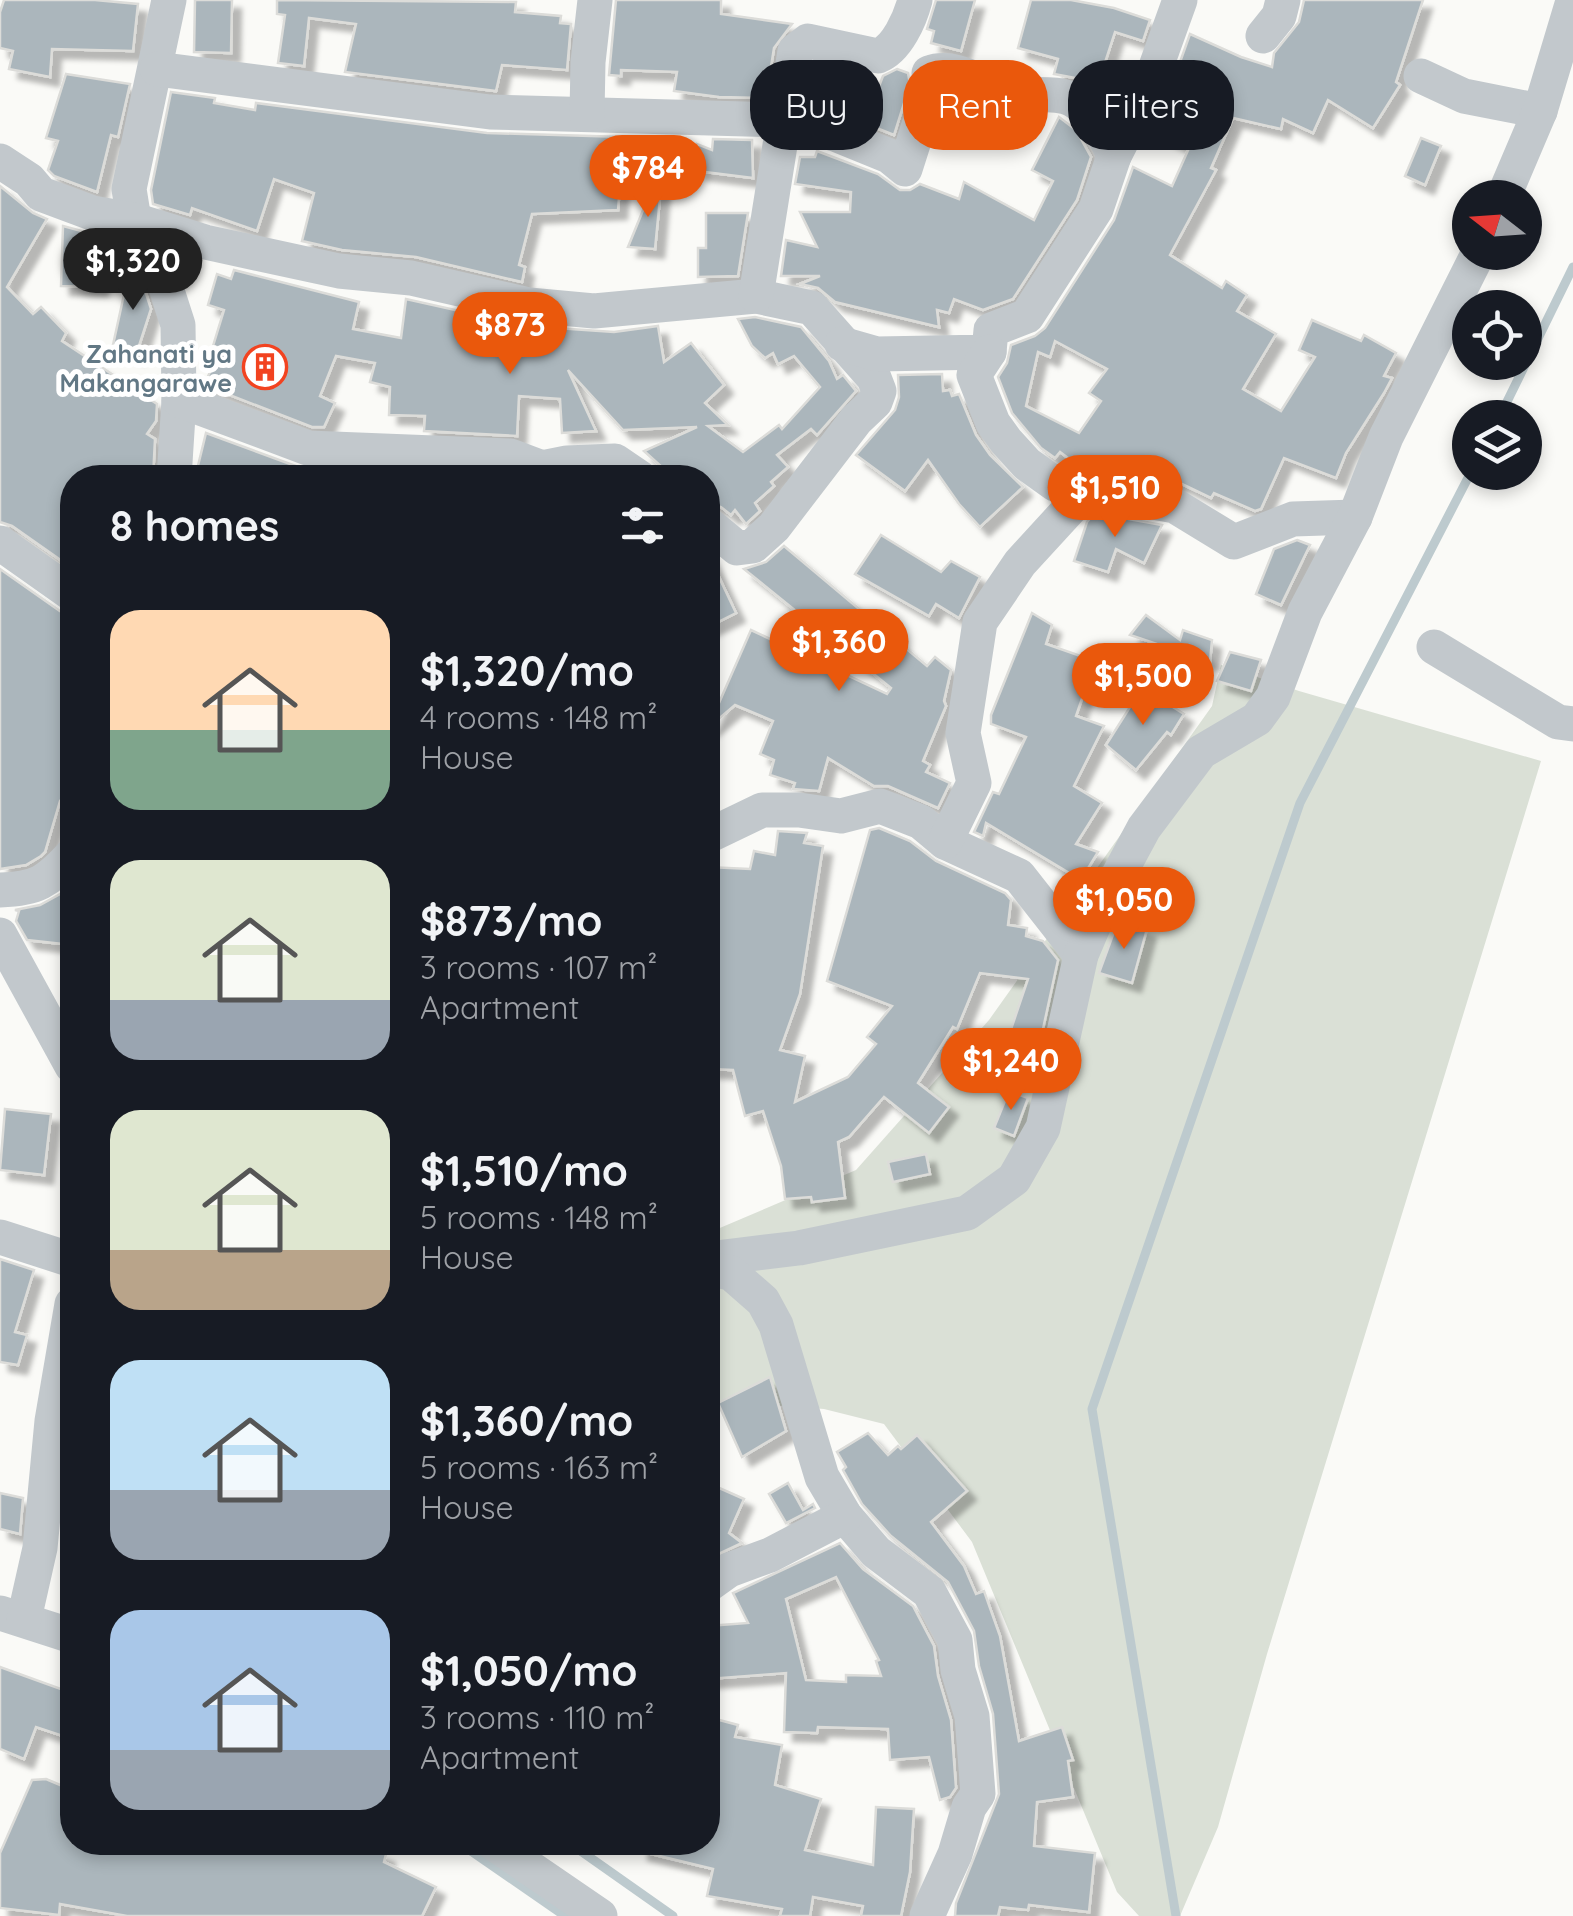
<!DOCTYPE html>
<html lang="en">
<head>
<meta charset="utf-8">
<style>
  :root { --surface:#171b24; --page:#20242c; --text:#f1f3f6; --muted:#9ea1a6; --accent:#ea580c }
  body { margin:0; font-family:Quicksand,sans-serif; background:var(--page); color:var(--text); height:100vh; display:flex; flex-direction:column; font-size:38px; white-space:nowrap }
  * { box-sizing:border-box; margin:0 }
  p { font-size:32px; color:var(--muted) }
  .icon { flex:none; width:55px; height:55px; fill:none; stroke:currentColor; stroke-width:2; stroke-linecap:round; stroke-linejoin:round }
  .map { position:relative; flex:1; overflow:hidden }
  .sheet { position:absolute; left:60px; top:465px; width:660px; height:1390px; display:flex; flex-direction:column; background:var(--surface); border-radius:40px; box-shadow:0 5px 15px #0003 }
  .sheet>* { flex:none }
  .guide { position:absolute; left:750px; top:60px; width:672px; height:90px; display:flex; gap:20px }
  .needle { width:65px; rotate:287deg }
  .controls { position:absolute; left:1452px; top:180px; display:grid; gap:20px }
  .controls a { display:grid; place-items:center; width:90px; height:90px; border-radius:50%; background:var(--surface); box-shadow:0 5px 15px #0003; font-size:50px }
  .price { position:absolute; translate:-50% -85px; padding:0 22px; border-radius:35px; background:var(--accent); color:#fff; font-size:32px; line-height:65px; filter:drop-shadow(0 2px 5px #0008) }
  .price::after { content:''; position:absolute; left:50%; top:60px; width:30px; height:22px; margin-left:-15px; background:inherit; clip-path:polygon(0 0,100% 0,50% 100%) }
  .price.active { background:#222; color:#fff }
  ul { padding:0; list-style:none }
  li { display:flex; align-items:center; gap:30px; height:250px; padding:0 50px }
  li span { display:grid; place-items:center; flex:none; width:280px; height:200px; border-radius:30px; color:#555 }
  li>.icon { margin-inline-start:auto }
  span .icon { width:120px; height:120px; fill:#fffc; stroke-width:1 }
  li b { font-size:42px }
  h2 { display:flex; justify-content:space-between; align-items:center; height:120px; padding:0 50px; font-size:42px }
  .chip { padding:0 35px; border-radius:40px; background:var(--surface); box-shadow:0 5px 15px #0003; font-size:35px; line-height:90px }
  .chip.active { background:var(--accent); color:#fff }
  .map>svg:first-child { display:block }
</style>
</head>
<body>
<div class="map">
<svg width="1573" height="1916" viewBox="0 0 1573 1916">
  <defs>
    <filter id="shadow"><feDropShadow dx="9" dy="9" stdDeviation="2.5" flood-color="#0004"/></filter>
  </defs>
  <rect width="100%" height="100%" fill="#fafaf7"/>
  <!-- green -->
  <polygon fill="#dae0d6" points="1221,665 1299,691 1541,761 1267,1654 1218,1827 1180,1916 1139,1916 1117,1892 972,1542 884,1424 824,1409 708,1400 708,1233 856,1170 989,1020 1212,706"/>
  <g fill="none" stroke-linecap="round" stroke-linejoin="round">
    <!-- stream -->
    <g stroke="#bdcace" stroke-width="9">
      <polyline points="1499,418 1573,267"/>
      <polyline points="458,1842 565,1916"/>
      <polyline points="568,1842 673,1916"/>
      <polyline points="1176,1916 1092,1409 1300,803 1471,472"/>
    </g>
  </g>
  <!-- building -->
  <g fill="#abb6bc" stroke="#dcdcd9" stroke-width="2.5" fill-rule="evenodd" filter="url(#shadow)">
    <polygon points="4,0 95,0 138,4 133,51 52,49 50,77 9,69 13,51 0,48 0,12"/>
    <polygon points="195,0 232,0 231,53 194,52"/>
    <polygon points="277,0 516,2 515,12 561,16 560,23 571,24 567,70 502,65 496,91 345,72 356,24 309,18 304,66 278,63 285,15 277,14"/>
    <polygon points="616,0 721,0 721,14 792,24 774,48 766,98 719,97 674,91 677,72 621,70 621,76 609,75"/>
    <polygon points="936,0 975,0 961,51 931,43 934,31 927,29"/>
    <polygon points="1031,0 1071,0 1114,8 1150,20 1143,41 1115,32 1096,90 1075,78 1054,74 1058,59 1018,48"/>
    <path d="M 1304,0 L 1423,0 L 1396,82 L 1400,85 L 1373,128 L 1328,100 L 1313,133 L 1283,119 L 1281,129 L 1233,118 L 1211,168 L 1216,170 L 1170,255 L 1222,288 L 1226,281 L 1247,295 L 1237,311 L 1276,334 L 1243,389 L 1281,411 L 1315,357 L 1299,350 L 1312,320 L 1361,341 L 1364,335 L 1396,353 L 1384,376 L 1392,378 L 1384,393 L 1346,453 L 1336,478 L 1284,458 L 1261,509 L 1255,511 L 1214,493 L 1211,498 L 1182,484 L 1080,467 L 1060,452 L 1055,458 L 1041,448 L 1012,413 L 998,377 L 1007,363 L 1011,345 L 1035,336 L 1045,328 L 1114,220 L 1133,167 L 1172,186 L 1189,148 L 1151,130 L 1168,96 L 1190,34 L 1241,57 L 1272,67 L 1274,53 L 1299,22 ZM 1055,341 L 1107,369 L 1089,393 L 1101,401 L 1079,433 L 1026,406 L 1038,352 L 1050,357 Z"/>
    <polygon points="814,64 833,68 831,79 813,76"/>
    <polygon points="897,69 908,73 910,84 894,135 859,121 870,90 876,94 883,76"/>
    <polygon points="66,74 130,84 118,137 111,135 97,192 54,176 48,170 58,141 46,138"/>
    <polygon points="171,92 215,98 214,103 255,110 256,103 487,133 624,137 618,210 532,214 519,265 525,267 522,282 416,257 342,250 302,241 314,193 274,179 257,231 192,208 190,215 153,204 151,190"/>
    <polygon points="1059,117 1076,130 1091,157 1077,200 1013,299 983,310 954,299 949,313 937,310 939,327 835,302 818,288 800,284 820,276 781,276 786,240 817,247 800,212 850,212 851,192 795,184 800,157 815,157 817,151 878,174 900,190 910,190 920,184 959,199 964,182 1034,220 1053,181 1032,170"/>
    <polygon points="1421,138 1441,146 1425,185 1405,176"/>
    <polygon points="713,139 752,140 753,178 697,171 697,144 712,150"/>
    <polygon points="657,176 662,177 655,249 628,247"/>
    <polygon points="0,186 33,213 47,219 7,287 33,314 41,307 66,333 62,341 157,404 156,421 147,434 155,439 153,478 72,478 72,568 12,526 0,522"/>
    <polygon points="706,213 748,213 738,276 698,277 698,248 706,248"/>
    <polygon points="63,226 100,236 99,287 61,286"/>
    <polygon points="133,253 151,309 136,355 113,345"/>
    <polygon points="234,270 359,302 353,329 401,338 406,299 527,326 614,332 658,326 664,362 691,343 724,385 705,403 728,425 708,426 743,452 779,425 782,429 820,387 794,356 778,364 773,353 765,358 752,346 738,319 755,317 801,327 829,361 837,379 843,375 856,391 817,435 811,429 777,455 788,467 771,482 774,486 755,503 760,511 746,524 735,510 731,515 721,507 708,503 708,478 674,478 644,451 697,427 623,430 568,370 596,431 562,433 560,399 519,396 517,436 424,431 425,416 389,415 390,387 370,382 375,363 336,356 320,396 335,403 324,427 312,427 204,385 221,348 213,346 224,310 208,305 217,274 231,279"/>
    <polygon points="942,374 943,391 950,390 952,396 959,394 976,435 990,455 1023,487 980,527 959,504 928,460 905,491 856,455 895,410 899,397 898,375"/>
    <polygon points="206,433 301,468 306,469 302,478 195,478"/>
    <polygon points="1095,513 1162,525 1144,563 1116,549 1108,572 1074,561 1087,522"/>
    <polygon points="881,535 941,572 951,561 980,577 959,618 936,604 929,616 855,574"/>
    <polygon points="1297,540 1310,545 1281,605 1256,594 1274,549"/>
    <polygon points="784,546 927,666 935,657 951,670 944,701 946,706 923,761 930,765 926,772 950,783 938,808 888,786 874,786 828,758 819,791 793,789 795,783 770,775 774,760 760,754 773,721 735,705 708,728 751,630 887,694 891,688 744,569 766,562"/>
    <polygon points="708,554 736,613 708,627"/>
    <polygon points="0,569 60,611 72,615 72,805 60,801 45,852 41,856 26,865 0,869"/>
    <polygon points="1032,613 1052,625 1046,644 1095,661 1076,716 1104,726 1074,786 1102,803 1076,844 1098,852 1081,880 986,823 983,836 974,832 993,792 999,794 1026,737 991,724 991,715"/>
    <polygon points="1146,615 1180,640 1183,630 1212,640 1210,662 1130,635"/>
    <polygon points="1230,652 1261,660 1251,691 1217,681"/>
    <polygon points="1142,688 1184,714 1171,735 1167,732 1136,770 1106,745"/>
    <polygon points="879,828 910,841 936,861 1005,893 1011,900 1008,925 1027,928 1026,936 1043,941 1058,960 1038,1052 1007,1041 1028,979 980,973 957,1029 953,1027 918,1083 949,1107 929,1133 884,1097 849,1137 838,1142 845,1198 812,1202 811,1197 785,1199 781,1166 763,1111 745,1116 733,1070 708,1069 708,996 711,970 708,970 708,867 750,869 754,851 775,855 778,831 807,833 804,843 823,846 800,994 780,1050 805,1056 795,1102 848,1077 876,1044 867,1037 892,1006 827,981 870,830"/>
    <polygon points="62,893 72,894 72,945 27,940 16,921 19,911 15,910 40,905"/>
    <polygon points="1118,921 1147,929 1132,983 1099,973"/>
    <polygon points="1009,1091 1028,1098 1014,1136 994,1128"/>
    <polygon points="5,1109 51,1114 44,1175 0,1170"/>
    <polygon points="926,1154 930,1174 893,1182 888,1162"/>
    <polygon points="0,1259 34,1270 15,1332 27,1335 18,1365 0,1362"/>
    <polygon points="770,1377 786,1431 742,1457 718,1403"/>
    <polygon points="868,1433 888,1455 898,1446 901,1449 917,1435 967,1491 931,1522 964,1566 976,1594 984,1591 1000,1636 1019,1741 1062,1727 1073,1760 1068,1761 1073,1797 1037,1802 1034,1846 1095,1853 1089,1912 1029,1905 1028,1910 1000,1907 998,1916 955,1916 956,1903 999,1794 993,1714 979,1666 974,1631 948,1582 891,1536 862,1504 843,1470 846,1467 837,1452"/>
    <polygon points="708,1483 744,1499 729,1533 742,1543 708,1559"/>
    <polygon points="788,1483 803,1510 813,1504 815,1508 786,1523 769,1494"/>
    <polygon points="0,1493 23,1498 20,1534 0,1529"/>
    <path d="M 840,1543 L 863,1569 L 913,1606 L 934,1646 L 938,1676 L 951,1720 L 956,1788 L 950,1797 L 940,1800 L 929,1757 L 890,1760 L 888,1729 L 818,1727 L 817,1733 L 784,1732 L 786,1673 L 708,1679 L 708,1626 L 748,1623 L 733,1593 ZM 836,1577 L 879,1660 L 876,1661 L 881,1676 L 846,1675 L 846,1682 L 806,1680 L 786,1599 Z"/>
    <polygon points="0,1667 72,1693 67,1712 72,1714 72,1739 36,1727 24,1759 0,1749"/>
    <polygon points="708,1717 738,1725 735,1737 782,1745 775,1785 821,1799 805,1850 873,1865 876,1807 914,1809 910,1872 901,1916 861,1916 863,1906 813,1897 810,1916 780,1916 782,1909 707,1896 713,1869 639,1851 640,1842 708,1842"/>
    <polygon points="46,1779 72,1790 62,1814 72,1819 72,1842 349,1842 386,1854 384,1862 436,1887 422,1916 127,1916 60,1904 59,1915 0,1908 0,1853 32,1780"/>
  </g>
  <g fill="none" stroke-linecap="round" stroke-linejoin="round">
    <!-- minor -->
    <g stroke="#c2c8cc" stroke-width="35">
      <polyline points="169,0 129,189 134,220 150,238 178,325 179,400 174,478"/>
      <polyline points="1263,36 1279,16 1283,0"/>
      <path d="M 157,69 L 490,112 L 784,120 L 835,134 L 889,156 L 905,169 L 932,84 L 929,73 C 957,63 985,87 1011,93 C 1029,97 1057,91 1073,100 C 1095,112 1104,134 1114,156"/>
      <polyline points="1421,76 1464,96 1540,111"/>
      <polyline points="587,114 588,62 595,0"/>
      <polyline points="0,161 29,180 41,194 92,213 134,220 205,242 339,271 411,278 529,305 594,311 756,296 812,308 874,378 879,391 875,402 856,420 774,527 753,546 737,548 708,524"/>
      <polyline points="1503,198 1540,111 1573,1"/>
      <path d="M 756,296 L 795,51 L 808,41 L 878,56 C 897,49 910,19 915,0"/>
      <polyline points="842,344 877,354 989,352 991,330 1027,316 1096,209 1114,156 1148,89 1180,0"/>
      <polyline points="989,352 974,375 993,423 1006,441 1027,464 1055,484 1175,506 1234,542 1293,519 1355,517"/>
      <polyline points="179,400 308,448 510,456 542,468 567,463 615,461 640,478"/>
      <polyline points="0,543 72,594"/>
      <polyline points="1434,647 1558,722 1573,724"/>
      <polyline points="708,836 762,810 799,810 841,816 880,806 921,822 945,842 1019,876 1081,955"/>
      <polyline points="945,842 974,783 963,733 980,622 1020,563 1086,491"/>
      <path d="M 0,890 C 37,889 47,882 72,855"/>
      <polyline points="0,935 72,1066"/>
      <polyline points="0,1237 72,1260"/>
      <polyline points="708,1259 799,1248 967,1213 1014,1179 1043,1128 1081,955 1101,908 1144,828 1201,752 1257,719 1273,697 1305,612 1355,517 1386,437 1479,252"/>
      <polyline points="708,1269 731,1273 763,1301 776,1325 822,1477 845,1516 876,1552 929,1592 955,1640 958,1670 972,1716 978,1794 969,1807 955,1854 927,1916"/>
      <polyline points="708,1585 729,1570 770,1555 845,1516"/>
      <polyline points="0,1613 72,1636"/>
      <polyline points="24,1619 40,1548 52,1421 72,1304"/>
      <polyline points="492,1842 600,1916"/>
    </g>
  </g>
  <!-- icons -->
  <defs>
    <symbol id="building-ring" viewBox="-11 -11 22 22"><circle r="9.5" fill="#fff" stroke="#f24320" stroke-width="1.5"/><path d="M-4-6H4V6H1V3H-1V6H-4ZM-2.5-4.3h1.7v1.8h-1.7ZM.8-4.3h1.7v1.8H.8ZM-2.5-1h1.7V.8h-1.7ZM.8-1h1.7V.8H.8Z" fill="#f24320"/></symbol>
  </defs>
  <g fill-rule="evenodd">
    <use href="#building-ring" x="240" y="342" width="50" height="50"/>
  </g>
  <g text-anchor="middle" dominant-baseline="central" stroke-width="10" stroke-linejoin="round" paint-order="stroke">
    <!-- poi labels -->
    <g font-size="25" font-weight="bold" fill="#627885" stroke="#fff" text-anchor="end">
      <text x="232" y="353">Zahanati ya<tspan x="232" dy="29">Makangarawe</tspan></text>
    </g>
  </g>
</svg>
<div class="controls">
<a><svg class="needle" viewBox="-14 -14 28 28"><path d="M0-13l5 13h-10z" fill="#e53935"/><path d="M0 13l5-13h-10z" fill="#9ea1a6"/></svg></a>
<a><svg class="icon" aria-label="locate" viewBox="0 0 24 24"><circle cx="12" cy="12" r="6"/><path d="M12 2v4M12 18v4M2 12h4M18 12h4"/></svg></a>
<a><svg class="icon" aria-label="layers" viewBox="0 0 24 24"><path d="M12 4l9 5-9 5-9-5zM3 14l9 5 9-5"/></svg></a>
</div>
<b class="price" style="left:648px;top:220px">$784</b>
<b class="price active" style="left:133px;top:313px">$1,320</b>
<b class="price" style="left:510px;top:377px">$873</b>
<b class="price" style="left:1115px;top:540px">$1,510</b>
<b class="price" style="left:839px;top:694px">$1,360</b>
<b class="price" style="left:1143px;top:728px">$1,500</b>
<b class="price" style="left:1124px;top:952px">$1,050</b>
<b class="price" style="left:1011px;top:1113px">$1,240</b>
<div class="guide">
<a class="chip">Buy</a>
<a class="chip active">Rent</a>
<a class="chip">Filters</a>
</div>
<section class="sheet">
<h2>8 homes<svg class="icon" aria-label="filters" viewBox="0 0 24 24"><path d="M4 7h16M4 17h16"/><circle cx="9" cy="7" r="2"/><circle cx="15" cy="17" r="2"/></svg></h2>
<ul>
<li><span style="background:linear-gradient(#ffd9b3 60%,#7fa58c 0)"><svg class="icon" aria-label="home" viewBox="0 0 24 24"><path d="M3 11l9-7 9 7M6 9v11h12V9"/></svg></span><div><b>$1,320/mo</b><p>4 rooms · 148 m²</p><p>House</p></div></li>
<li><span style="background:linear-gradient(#dfe7d0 70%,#9aa5b1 0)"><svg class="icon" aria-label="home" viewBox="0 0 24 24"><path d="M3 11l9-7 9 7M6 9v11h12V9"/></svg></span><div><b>$873/mo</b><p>3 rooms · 107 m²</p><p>Apartment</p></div></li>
<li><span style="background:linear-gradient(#dfe7d0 70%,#b9a48a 0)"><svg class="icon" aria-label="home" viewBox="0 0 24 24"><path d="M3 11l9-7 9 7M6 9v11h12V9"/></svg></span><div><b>$1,510/mo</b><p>5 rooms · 148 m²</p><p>House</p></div></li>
<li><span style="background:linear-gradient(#bfe0f5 65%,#9aa5b1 0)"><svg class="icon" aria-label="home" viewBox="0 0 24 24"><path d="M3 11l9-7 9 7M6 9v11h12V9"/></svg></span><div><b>$1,360/mo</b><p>5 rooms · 163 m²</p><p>House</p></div></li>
<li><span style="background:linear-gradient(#a9c7e8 70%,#9aa5b1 0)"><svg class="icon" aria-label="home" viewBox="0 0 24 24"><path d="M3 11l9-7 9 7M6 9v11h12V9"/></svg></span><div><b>$1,050/mo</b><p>3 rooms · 110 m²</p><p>Apartment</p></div></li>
</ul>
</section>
</div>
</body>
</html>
